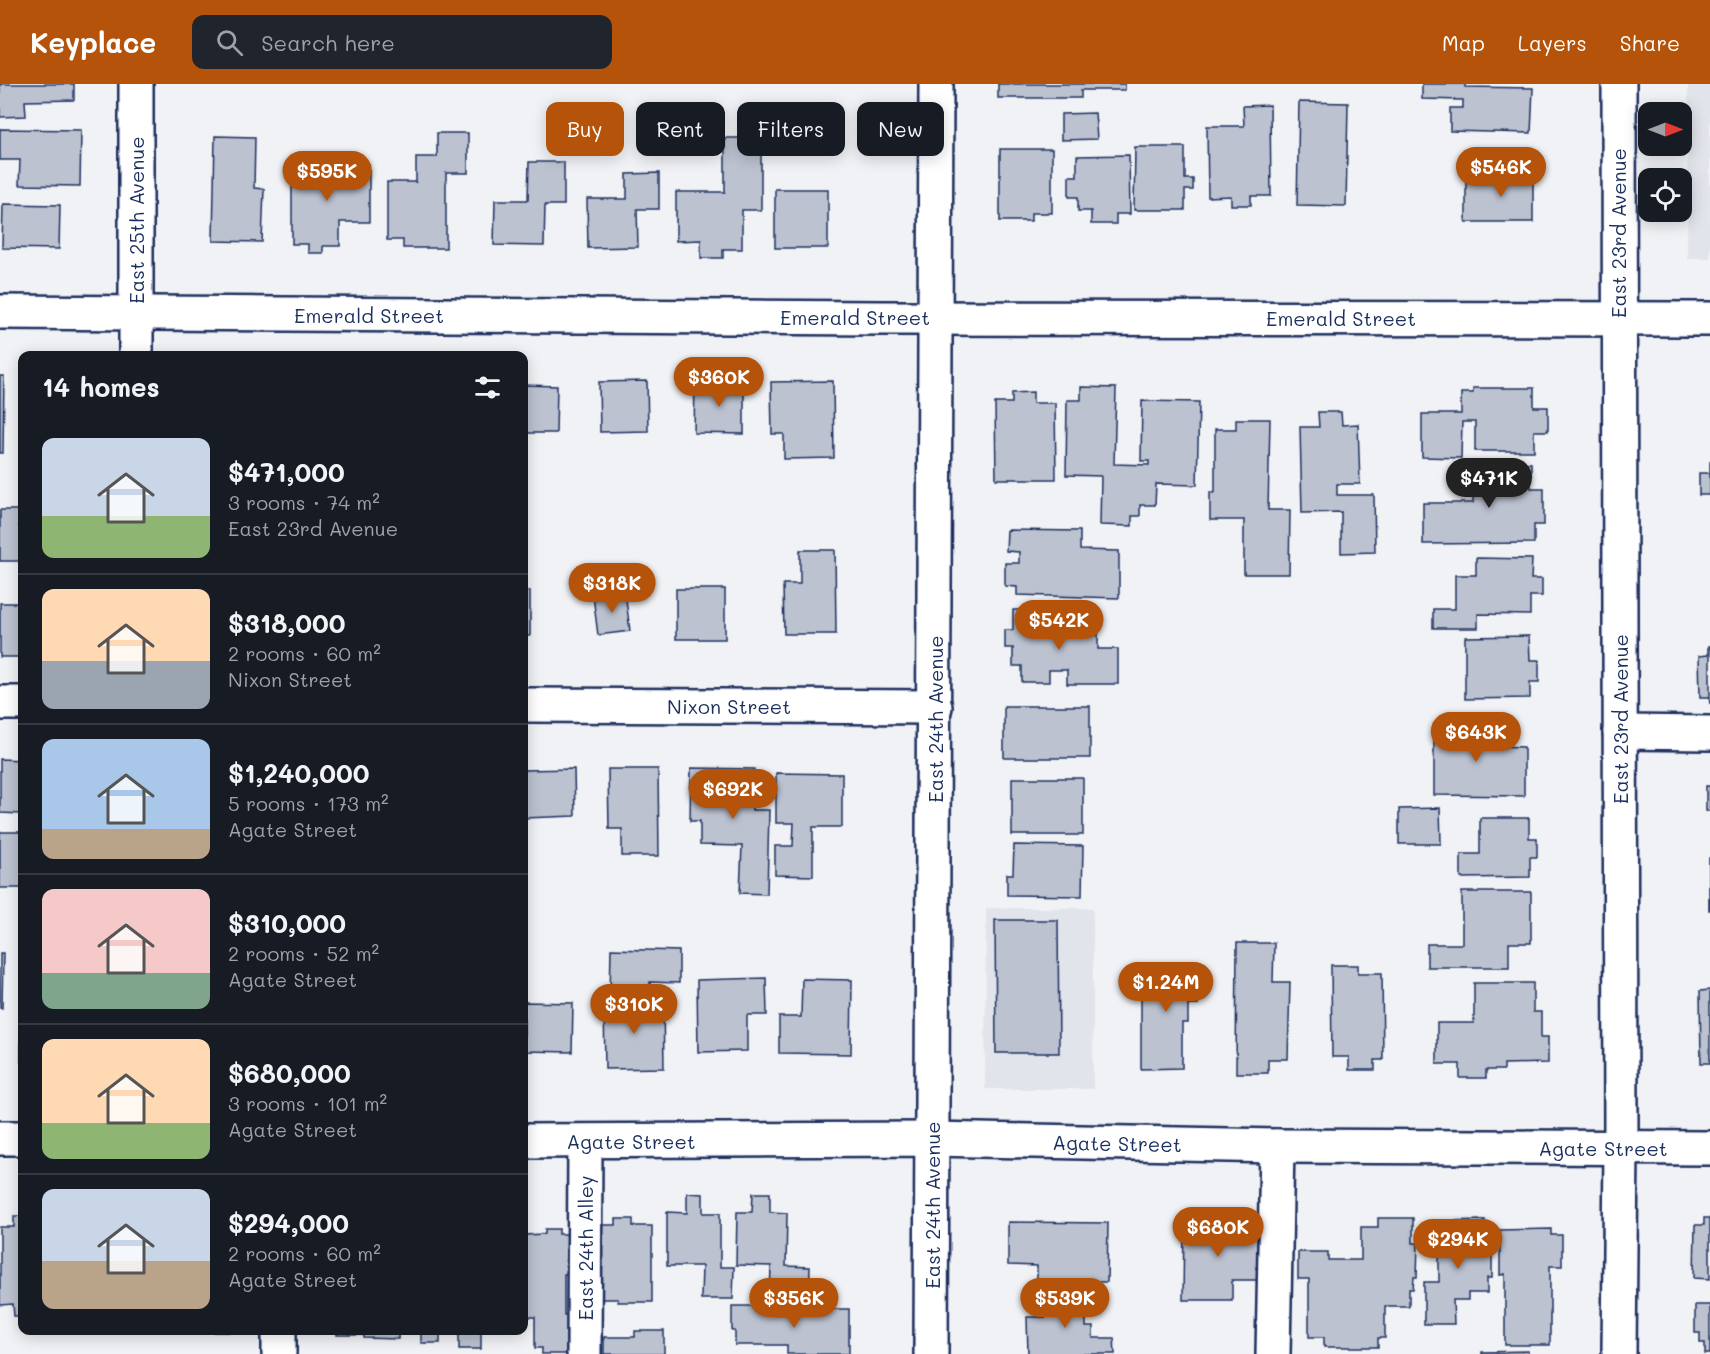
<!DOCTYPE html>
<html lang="en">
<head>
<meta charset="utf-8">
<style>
  :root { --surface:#171b24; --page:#20242c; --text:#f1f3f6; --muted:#9ea1a6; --line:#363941; --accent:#b45309 }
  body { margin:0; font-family:Mali,sans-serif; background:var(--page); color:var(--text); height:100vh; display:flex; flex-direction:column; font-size:22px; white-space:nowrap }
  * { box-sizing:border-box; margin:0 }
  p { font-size:20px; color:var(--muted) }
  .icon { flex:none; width:33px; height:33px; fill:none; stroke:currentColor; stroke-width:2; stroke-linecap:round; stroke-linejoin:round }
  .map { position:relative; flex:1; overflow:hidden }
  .panel { position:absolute; left:18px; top:267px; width:510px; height:984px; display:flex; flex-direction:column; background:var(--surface); border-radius:12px; box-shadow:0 3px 15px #0003 }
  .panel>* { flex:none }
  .top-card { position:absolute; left:546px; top:18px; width:570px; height:54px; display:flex; gap:12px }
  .needle { width:39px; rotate:90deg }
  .buttons { position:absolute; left:1638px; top:18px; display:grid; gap:12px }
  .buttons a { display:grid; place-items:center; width:54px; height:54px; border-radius:12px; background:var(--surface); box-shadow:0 3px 15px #0003; font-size:30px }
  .price { position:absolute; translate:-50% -51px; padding:0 14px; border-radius:21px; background:var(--accent); color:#fff; font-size:20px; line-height:39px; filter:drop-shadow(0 2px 3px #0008) }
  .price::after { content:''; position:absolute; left:50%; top:36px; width:18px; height:14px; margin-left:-9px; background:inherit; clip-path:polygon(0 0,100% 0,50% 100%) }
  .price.current { background:#222; color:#fff }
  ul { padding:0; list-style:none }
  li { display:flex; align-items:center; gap:18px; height:150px; padding:0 24px }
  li+li { border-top:2px solid var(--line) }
  li span { display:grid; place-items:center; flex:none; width:168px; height:120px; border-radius:12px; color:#555 }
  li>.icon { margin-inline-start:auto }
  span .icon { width:72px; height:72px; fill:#fffc; stroke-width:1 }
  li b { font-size:26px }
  h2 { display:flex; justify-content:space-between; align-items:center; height:72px; padding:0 24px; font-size:26px }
  .pill { padding:0 21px; border-radius:12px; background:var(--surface); box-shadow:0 3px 15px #0003; font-size:21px; line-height:54px }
  .pill.current { background:var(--accent); color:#fff }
  header { display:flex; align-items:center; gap:36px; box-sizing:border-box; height:84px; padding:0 30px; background:var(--accent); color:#fff }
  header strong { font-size:28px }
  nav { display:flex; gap:33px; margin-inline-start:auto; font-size:21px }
  .search { width:420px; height:54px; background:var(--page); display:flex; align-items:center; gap:15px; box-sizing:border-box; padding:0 21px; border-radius:12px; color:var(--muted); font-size:22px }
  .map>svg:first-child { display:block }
</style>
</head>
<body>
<header>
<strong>Keyplace</strong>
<div class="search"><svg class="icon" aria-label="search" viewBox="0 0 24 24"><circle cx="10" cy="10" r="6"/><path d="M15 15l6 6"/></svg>Search here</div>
<nav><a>Map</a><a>Layers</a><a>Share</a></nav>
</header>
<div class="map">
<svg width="1710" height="1270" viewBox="0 0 1710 1270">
  <rect width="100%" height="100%" fill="#f1f2f5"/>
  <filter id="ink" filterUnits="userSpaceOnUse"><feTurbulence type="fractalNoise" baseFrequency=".0167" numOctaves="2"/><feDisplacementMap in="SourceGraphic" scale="12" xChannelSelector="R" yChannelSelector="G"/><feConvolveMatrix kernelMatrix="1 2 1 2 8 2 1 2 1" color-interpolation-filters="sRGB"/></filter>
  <g filter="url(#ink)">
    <!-- built -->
    <g fill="#e1e4ea">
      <polygon points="1688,0 1710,0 1710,174 1687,174"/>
      <polygon points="986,824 1093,824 1093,1005 985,1005"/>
    </g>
    <!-- building -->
    <g fill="#bcc2d0" stroke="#1b2f5e" stroke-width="1.5">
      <polygon points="0,0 74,0 74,16 25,17 26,32 0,33"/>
      <polygon points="998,0 1125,0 1125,6 1081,6 1081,14 998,14"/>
      <polygon points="1422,0 1465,0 1465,3 1533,4 1531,49 1450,47 1450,24 1463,24 1463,16 1422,15"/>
      <polygon points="1299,18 1348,19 1346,122 1297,121"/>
      <polygon points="1270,21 1271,112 1251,112 1251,121 1231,121 1231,112 1208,113 1207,42 1244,42 1243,22"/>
      <polygon points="1095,29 1097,55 1061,56 1061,30"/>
      <polygon points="0,45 81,46 80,102 19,101 20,76 0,76"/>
      <polygon points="437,49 468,49 468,89 446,89 446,164 403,164 403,156 387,156 387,98 416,98 416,73 437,73"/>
      <polygon points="215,52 255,53 254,104 264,105 262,158 213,157"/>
      <polygon points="725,54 761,54 761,126 742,126 742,165 723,165 723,174 701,174 701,156 676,157 676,108 725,108"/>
      <polygon points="1135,63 1185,63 1185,95 1193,95 1193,106 1185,106 1185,126 1134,126"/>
      <polygon points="1000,65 1052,65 1052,129 1031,129 1031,137 1000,137"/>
      <polygon points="1129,71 1130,130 1116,130 1116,140 1091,140 1091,127 1078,127 1078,113 1069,113 1069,92 1077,92 1077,72"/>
      <polygon points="529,78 564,78 564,121 545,121 544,162 494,161 495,116 528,116"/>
      <polygon points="292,79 369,80 369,138 340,138 340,162 323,162 323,169 308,169 308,160 292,160"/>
      <polygon points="1507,86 1533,86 1533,138 1466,138 1466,94 1507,94"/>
      <polygon points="659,89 659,125 637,125 638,163 588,164 587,115 627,115 627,90"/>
      <rect x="775" y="105" width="53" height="59"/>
      <polygon points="3,120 60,121 59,165 2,164"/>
      <polygon points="0,292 4,292 3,369 0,369"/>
      <polygon points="647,297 648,347 600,348 599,298"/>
      <polygon points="833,297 834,374 784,375 784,350 772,350 771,298"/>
      <polygon points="695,298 744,298 744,350 694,349"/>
      <polygon points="524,301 557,302 556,349 524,349"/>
      <polygon points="1081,303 1116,304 1114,380 1149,381 1149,377 1141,377 1142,317 1199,318 1197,401 1156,400 1155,421 1140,421 1140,432 1132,432 1132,442 1100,441 1101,392 1066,391 1067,316 1081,316"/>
      <polygon points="1473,304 1534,304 1534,323 1548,323 1548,347 1534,347 1534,367 1475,367 1475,338 1462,338 1461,374 1422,373 1422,330 1461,330 1461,309 1473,309"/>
      <polygon points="1033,308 1033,319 1055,319 1056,395 996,395 995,319 1012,319 1012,309"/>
      <polygon points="1318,328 1341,328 1342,341 1358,340 1360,400 1337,400 1337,411 1374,411 1375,468 1341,469 1341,428 1302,429 1300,343 1319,343"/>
      <polygon points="1236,335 1270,335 1268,426 1290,426 1289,490 1244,490 1244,436 1210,436 1210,408 1215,408 1215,345 1236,345"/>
      <polygon points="1710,377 1710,411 1699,411 1699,389 1710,389"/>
      <polygon points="1473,379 1531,379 1531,404 1544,404 1544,441 1534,441 1534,459 1423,460 1423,419 1473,419"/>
      <polygon points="0,426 19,426 19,442 22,442 22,477 0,477"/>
      <polygon points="1007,446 1080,447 1080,466 1119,467 1119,514 1017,511 1017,503 1005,502 1005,479 1019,479 1019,468 1006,467"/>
      <polygon points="800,466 835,466 836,550 784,550 783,500 800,500"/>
      <polygon points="1476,474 1532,475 1531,495 1542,495 1542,512 1530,512 1530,531 1478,530 1478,544 1433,544 1433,525 1455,525 1455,491 1476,491"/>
      <rect x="676" y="505" width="49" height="50"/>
      <rect x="524" y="507" width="6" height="45"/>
      <polygon points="625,508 630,547 598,551 593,512"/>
      <rect x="0" y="519" width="22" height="54"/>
      <polygon points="1013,526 1056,526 1056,552 1063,552 1070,544 1098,544 1098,565 1118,565 1118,600 1067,600 1067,586 1049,586 1049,598 1022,598 1022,582 1013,582 1013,564 1005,564 1005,546 1013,546"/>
      <polygon points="1529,552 1530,576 1539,576 1539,598 1530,598 1530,614 1465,615 1465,553"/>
      <polygon points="1708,562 1710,562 1710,620 1709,613 1700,613 1699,572 1708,571"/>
      <rect x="1004" y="622" width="86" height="52"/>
      <polygon points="1434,640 1494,640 1494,662 1524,663 1524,712 1434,711"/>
      <polygon points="0,675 22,676 22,730 0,729"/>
      <polygon points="691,684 754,685 752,726 769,726 767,810 740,809 742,762 700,761 700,737 690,737"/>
      <polygon points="574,685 575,732 524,734 524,686"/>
      <polygon points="608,685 658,685 659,772 622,772 622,745 609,745"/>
      <polygon points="776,689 842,690 842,743 813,743 813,792 775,791 775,762 793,762 794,739 776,739"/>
      <rect x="1012" y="694" width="71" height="57"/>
      <rect x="1706" y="702" width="4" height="25"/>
      <polygon points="1440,724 1441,760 1399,760 1399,725"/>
      <polygon points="1480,734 1529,734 1529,754 1537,754 1537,773 1530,773 1530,793 1461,794 1461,770 1480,770"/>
      <rect x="0" y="748" width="22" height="56"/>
      <polygon points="1014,761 1083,762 1082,812 1007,811 1007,790 1013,790"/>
      <rect x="1709" y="774" width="1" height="52"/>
      <polygon points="1462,808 1531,808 1531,859 1509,859 1509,883 1427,883 1427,860 1462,860"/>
      <polygon points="995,836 1058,836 1059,969 996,969"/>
      <polygon points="1237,859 1274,859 1273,898 1290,898 1288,975 1268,975 1268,989 1236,989"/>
      <polygon points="611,865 679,867 679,899 650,898 650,913 610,913"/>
      <polygon points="0,869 3,869 2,924 0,924"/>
      <polygon points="1141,881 1198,881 1198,921 1188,921 1188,939 1182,939 1182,984 1141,985"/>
      <polygon points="1331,881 1358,881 1358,889 1382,889 1383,976 1375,976 1375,986 1349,986 1349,973 1332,973"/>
      <polygon points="22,890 22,978 21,978"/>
      <polygon points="766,894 767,931 747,931 747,967 698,968 697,896"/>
      <polygon points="802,895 852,896 851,970 779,969 779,933 801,933"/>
      <polygon points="1474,899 1533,899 1533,928 1541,928 1541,953 1548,953 1548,979 1504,980 1504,986 1486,986 1486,994 1460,994 1460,980 1437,980 1437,939 1474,939"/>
      <polygon points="1710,906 1710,979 1701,979 1700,907"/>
      <polygon points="663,917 664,984 605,985 604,918"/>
      <polygon points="524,918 573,919 572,968 524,967"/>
      <polygon points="687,1109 703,1110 703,1129 720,1129 720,1183 734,1183 733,1215 701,1215 702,1182 667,1182 667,1128 687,1129"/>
      <polygon points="753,1109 770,1109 770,1128 787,1129 786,1182 810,1183 809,1214 770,1213 771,1182 736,1181 737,1128 752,1128"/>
      <polygon points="14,1132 22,1132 22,1232 14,1232 13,1220 0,1221 0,1143 14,1143"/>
      <polygon points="1378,1134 1413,1134 1413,1159 1418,1159 1417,1193 1414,1193 1413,1205 1409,1205 1409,1222 1385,1222 1385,1254 1378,1254 1378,1263 1324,1263 1324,1253 1309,1253 1309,1195 1298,1195 1298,1168 1328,1168 1328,1176 1361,1176 1361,1143 1378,1143"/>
      <polygon points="1704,1134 1710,1134 1710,1195 1694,1194 1695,1141 1704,1141"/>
      <polygon points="616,1135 633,1135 633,1142 652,1142 652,1218 618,1218 618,1215 597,1215 597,1141 616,1141"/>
      <polygon points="1485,1136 1485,1168 1492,1168 1492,1194 1487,1194 1487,1209 1468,1209 1468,1216 1453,1216 1454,1240 1424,1240 1424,1198 1439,1198 1439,1146 1444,1146 1444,1137"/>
      <polygon points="1008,1138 1108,1139 1107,1198 1037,1197 1037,1182 1008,1181"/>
      <polygon points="1184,1138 1259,1139 1258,1196 1232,1196 1232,1216 1183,1216"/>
      <polygon points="545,1145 559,1145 559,1150 573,1150 574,1190 564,1190 564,1231 572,1231 572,1270 542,1270 542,1264 535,1264 535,1233 524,1233 524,1151 545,1150"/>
      <polygon points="1551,1145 1551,1151 1562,1151 1562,1182 1550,1182 1550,1261 1505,1261 1505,1190 1500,1191 1500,1146"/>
      <polygon points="1044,1208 1080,1208 1081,1221 1086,1221 1086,1243 1093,1243 1093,1254 1114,1254 1115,1270 1028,1270 1027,1233 1045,1233"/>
      <polygon points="1695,1221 1710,1221 1710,1270 1705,1270 1705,1259 1700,1259 1700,1249 1695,1249"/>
      <polygon points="732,1222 770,1222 770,1230 789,1230 789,1225 849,1225 849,1270 787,1270 787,1261 735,1261 735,1247 732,1247"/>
      <rect x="184" y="1246" width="46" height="2"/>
      <polygon points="337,1246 398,1246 398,1255 364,1254 364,1251 337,1251"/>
      <rect x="421" y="1246" width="19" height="13"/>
      <rect x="459" y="1246" width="22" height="19"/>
      <polygon points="635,1247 664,1247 664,1270 604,1270 604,1253 635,1253"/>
      <polygon points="1528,1267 1528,1270 1482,1270 1482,1268"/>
    </g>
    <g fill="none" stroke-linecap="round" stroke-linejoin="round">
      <defs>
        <g id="minor">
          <polyline points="136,0 136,272"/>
          <polyline points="0,228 881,234 1710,235"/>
          <polyline points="0,619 22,619"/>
          <polyline points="524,621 935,623"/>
          <polyline points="1620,648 1710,649"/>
          <polyline points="0,1054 22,1054"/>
          <polyline points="524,1057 932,1055 1277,1062 1710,1064"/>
          <polyline points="279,1270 279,1246"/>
          <polyline points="584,1270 585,1058"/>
          <polyline points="931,1270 936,0"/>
          <polyline points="1273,1270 1277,1062"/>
          <polyline points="1619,1270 1621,1064 1619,0"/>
        </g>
      </defs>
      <!-- minor casing -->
      <use href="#minor" stroke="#1b2f5e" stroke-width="38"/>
      <!-- minor -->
      <use href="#minor" stroke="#fff" stroke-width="33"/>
    </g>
  </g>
  <g text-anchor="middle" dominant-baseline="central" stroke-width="5" stroke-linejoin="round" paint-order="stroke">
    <!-- street labels -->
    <g font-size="20" fill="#1b2f5e" stroke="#fff">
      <text transform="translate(136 136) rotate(-90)">East 25th Avenue</text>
      <text transform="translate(1618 149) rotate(-90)">East 23rd Avenue</text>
      <text x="369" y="231">Emerald Street</text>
      <text x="855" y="233">Emerald Street</text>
      <text x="1341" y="234">Emerald Street</text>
      <text x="729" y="622">Nixon Street</text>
      <text transform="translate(935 635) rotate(-90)">East 24th Avenue</text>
      <text transform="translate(1620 635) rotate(-90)">East 23rd Avenue</text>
      <text x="631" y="1057">Agate Street</text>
      <text transform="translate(1117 1059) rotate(1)">Agate Street</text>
      <text x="1603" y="1064">Agate Street</text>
      <text transform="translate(932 1121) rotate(-90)">East 24th Avenue</text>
      <text transform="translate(585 1164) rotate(-90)">East 24th Alley</text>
    </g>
  </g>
</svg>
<div class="buttons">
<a><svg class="needle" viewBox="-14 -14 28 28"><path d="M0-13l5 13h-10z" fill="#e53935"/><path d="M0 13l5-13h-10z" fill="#9ea1a6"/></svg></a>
<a><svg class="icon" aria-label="locate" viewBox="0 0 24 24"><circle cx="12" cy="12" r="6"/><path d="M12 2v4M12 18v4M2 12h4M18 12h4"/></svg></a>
</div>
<b class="price" style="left:1501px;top:114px">$546K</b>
<b class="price" style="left:327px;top:118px">$595K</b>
<b class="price" style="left:719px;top:324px">$360K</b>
<b class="price current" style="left:1489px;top:425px">$471K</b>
<b class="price" style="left:612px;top:530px">$318K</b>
<b class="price" style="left:1059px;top:567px">$542K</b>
<b class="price" style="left:1476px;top:679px">$643K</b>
<b class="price" style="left:733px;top:736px">$692K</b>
<b class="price" style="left:1166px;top:929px">$1.24M</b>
<b class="price" style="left:634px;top:951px">$310K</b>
<b class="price" style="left:1218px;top:1174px">$680K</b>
<b class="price" style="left:1458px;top:1186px">$294K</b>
<b class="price" style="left:794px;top:1245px">$356K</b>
<b class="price" style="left:1065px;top:1245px">$539K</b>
<div class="top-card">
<a class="pill current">Buy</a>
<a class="pill">Rent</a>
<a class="pill">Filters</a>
<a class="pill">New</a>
</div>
<section class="panel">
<h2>14 homes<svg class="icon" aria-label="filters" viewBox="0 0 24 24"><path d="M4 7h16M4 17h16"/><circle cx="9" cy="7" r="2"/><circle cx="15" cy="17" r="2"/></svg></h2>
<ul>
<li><span style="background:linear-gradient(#c9d6e8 65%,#8fb573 0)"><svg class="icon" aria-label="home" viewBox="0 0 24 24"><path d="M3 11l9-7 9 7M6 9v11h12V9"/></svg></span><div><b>$471,000</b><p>3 rooms · 74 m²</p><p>East 23rd Avenue</p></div></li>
<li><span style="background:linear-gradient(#ffd9b3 60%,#9aa5b1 0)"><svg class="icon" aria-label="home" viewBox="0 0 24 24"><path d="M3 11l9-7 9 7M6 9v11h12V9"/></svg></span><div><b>$318,000</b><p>2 rooms · 60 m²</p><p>Nixon Street</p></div></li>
<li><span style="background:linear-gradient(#a9c7e8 75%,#b9a48a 0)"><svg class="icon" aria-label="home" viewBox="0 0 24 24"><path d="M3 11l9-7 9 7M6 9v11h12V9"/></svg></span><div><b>$1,240,000</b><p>5 rooms · 173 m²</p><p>Agate Street</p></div></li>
<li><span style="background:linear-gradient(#f6c9c9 70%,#7fa58c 0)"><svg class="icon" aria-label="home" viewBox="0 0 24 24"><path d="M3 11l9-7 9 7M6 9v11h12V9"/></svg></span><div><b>$310,000</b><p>2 rooms · 52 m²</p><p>Agate Street</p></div></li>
<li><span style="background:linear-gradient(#ffd9b3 70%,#8fb573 0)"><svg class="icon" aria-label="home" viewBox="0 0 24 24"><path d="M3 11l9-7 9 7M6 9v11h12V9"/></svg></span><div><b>$680,000</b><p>3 rooms · 101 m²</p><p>Agate Street</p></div></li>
<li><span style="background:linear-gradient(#c9d6e8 60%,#b9a48a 0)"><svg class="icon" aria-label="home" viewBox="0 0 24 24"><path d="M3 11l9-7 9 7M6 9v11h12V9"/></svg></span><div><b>$294,000</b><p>2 rooms · 60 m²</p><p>Agate Street</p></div></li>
</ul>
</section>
</div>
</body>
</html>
